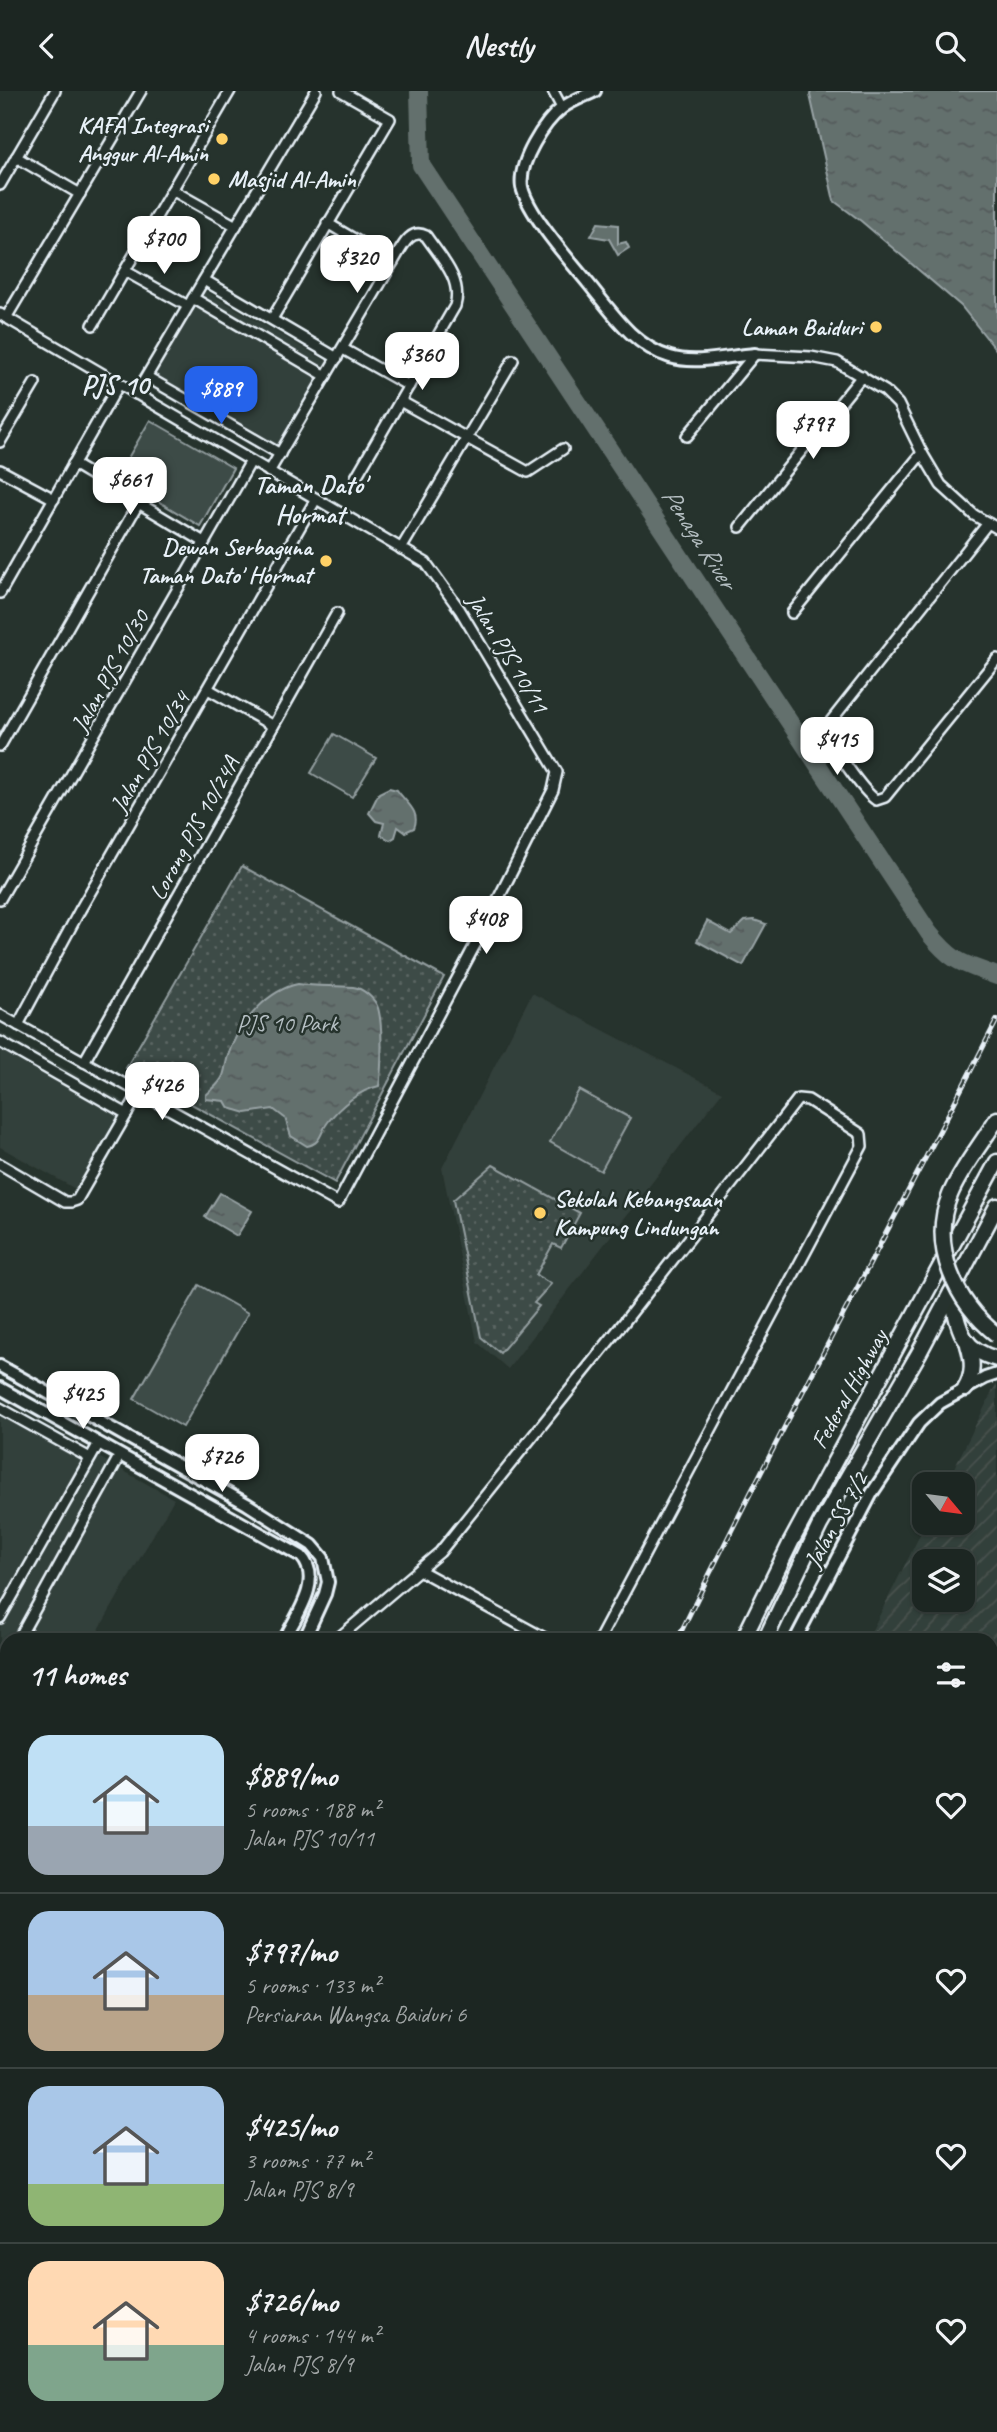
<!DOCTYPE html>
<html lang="en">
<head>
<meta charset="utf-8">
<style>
  :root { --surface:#1c2622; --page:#252e2a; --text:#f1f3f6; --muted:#a0a5a5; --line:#3a4340; --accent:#2563eb }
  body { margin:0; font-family:Caveat,sans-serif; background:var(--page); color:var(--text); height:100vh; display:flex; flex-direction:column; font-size:26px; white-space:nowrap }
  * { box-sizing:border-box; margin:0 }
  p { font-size:23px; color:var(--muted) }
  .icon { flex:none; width:38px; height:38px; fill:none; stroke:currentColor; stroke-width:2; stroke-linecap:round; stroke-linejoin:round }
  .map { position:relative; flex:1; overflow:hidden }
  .side { position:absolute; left:0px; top:1542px; width:998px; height:800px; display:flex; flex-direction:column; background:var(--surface); border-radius:21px 21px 0 0; box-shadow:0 2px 5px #0004,0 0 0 2px var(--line) }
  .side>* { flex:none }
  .needle { width:46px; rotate:119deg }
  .fabs { position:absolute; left:912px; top:1381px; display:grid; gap:14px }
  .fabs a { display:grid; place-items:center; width:63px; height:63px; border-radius:14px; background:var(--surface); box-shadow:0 2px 5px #0004,0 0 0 2px var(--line); font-size:35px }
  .price { position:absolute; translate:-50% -60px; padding:0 16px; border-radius:14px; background:#fff; color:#222; font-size:23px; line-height:46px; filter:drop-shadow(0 2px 4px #0008) }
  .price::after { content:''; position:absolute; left:50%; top:42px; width:21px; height:16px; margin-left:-10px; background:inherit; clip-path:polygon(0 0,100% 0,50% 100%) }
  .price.active { background:var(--accent); color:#fff }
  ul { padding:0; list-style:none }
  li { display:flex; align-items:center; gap:21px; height:175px; padding:0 28px }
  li+li { border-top:2px solid var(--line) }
  li span { display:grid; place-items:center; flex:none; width:196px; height:140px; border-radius:21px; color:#555 }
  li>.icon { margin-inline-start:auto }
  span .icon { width:84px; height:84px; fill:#fffc; stroke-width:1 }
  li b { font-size:30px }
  h2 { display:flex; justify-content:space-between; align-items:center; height:84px; padding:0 28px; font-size:30px }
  header { display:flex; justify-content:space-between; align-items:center; height:91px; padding:0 28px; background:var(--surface); font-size:32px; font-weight:600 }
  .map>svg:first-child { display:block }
</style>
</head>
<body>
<header><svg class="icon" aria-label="back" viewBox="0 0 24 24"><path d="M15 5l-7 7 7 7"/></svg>Nestly<svg class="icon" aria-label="search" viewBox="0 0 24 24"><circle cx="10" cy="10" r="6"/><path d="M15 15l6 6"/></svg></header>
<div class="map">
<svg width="997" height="2341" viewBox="0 0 997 2341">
  <defs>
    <pattern id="industrial-furrows" width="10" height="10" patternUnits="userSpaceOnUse" patternTransform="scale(1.75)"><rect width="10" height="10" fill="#333f3a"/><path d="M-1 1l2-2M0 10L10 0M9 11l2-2" fill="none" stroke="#47524e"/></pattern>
    <pattern id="green-dots" width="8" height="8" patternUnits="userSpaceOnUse" patternTransform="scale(1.75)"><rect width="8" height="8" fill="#3e4b47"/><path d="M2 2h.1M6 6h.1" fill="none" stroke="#5a6562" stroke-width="1.8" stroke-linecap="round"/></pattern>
    <pattern id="water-ripples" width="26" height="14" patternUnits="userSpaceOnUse" patternTransform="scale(1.75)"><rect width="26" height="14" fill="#636f6d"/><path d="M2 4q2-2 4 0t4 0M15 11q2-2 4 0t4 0" fill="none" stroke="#535a5a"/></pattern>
  </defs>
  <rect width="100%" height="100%" fill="#26332d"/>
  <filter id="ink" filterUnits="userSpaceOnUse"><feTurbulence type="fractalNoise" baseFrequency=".0143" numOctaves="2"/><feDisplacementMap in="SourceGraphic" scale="14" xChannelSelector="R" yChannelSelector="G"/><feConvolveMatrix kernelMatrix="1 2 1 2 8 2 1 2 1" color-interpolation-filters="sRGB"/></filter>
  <g filter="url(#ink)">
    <!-- built -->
    <g fill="#333f3a">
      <polygon points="202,198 331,273 276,369 146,295"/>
      <polygon points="532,902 722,1001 508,1278 477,1251 442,1077"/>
      <polygon points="0,941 128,1013 79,1100 0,1056"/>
      <polygon points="0,1311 174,1408 93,1549 7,1549 7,1614 0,1611"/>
    </g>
    <!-- industrial -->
    <path fill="url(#industrial-furrows)" fill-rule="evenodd" d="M 997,1291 L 997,2341 L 981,2341 L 965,2335 L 990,2334 L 990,1549 L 867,1549 L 926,1432 L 962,1432 L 962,1393 L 946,1393 ZM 924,1470 L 962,1470 L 962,1508 L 924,1508 Z"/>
    <!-- green -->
    <g fill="url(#green-dots)" stroke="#939ea0" stroke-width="2">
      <polygon points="242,775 444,886 335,1092 126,977"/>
      <polygon points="493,1074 580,1122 561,1157 553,1153 536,1184 551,1193 534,1212 539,1215 500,1262 481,1246 453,1109"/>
    </g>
    <!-- pitch -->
    <g fill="#3e4b47" stroke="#939ea0" stroke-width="2">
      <polygon points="150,329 233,377 200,435 117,386"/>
      <polygon points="334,643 376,667 352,706 311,682"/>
      <polygon points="579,999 630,1027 601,1080 550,1051"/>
      <polygon points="199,1194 248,1222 183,1336 134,1308"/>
    </g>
    <!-- water -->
    <g fill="url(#water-ripples)" stroke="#98a3a5" stroke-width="2">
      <polygon points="811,0 997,0 997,260 961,215 861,130 834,110 810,4"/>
      <polygon points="598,132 618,134 618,153 626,151 629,157 618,164 609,148 591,145"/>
      <path d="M 389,697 L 397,699 C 406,712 421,720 414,737 L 405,741 L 398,736 L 395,746 L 390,749 L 381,744 L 384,732 L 376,730 L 369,722 L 379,702 Z"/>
      <polygon points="754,829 766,833 743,875 697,850 707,830 731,843 745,830"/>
      <path d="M 298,893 C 317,896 335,894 353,896 C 363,897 375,908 378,917 C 383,934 382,976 379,995 C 360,999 340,1015 328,1031 C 320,1041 322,1052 307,1055 L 291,1045 L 285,1027 L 273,1018 L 246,1022 L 229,1017 L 225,1010 L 206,1008 L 206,1004 C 232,982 220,982 231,956 C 243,929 268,899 298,893 Z"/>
      <polygon points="220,1102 252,1120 237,1145 205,1126"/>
    </g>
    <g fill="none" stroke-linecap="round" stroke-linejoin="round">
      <!-- river -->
      <path stroke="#636f6d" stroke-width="18" d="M 419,0 L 421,74 L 929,842 C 954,873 962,872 997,885"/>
      <defs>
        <g id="minor">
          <polyline points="553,0 562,17"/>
          <polyline points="16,66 80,103"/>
          <polyline points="0,94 55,0"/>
          <polyline points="172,99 236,135"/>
          <polyline points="327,132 393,171"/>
          <polyline points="125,180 188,215"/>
          <polyline points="204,189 337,267"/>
          <polyline points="193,207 326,285"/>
          <polyline points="0,223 426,472 460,519 557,681 553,699 475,854 338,1112 0,924"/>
          <polyline points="6,227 141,0"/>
          <polyline points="272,228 390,28 341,0"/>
          <polyline points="93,234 230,0"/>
          <polyline points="343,258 409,295"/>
          <polyline points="147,286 280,363"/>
          <polyline points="136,303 316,0"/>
          <polyline points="400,310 528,381 563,358"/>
          <polyline points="687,345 755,263 811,266 837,271 885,300 898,313 922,362 941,394 974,424 997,437"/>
          <polyline points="0,351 35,292"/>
          <polyline points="73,373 204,451"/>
          <polyline points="0,379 54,408"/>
          <path d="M 269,381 L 393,171 C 401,159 409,136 426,145 C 440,166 463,188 455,215 L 356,386"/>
          <path d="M 988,432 L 831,630 C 831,633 829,637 829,641 C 830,655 864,701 876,709 L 885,706 L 997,568"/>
          <polyline points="740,436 862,285"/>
          <polyline points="401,458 513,269"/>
          <polyline points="0,502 119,293"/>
          <polyline points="792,522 922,362"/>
          <polyline points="208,598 273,635"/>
          <polyline points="0,655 138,413"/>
          <polyline points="0,808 251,370"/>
          <polyline points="18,934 80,819 316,408"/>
          <polyline points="0,951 127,1023"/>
          <polyline points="84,971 337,522"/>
          <polyline points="0,1073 65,1111 71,1111 77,1109 139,1002"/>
          <polyline points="0,1317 90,1367"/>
          <polyline points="419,1479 548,1549"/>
          <polyline points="0,1527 99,1352"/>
          <polyline points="18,1549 120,1364"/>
          <polyline points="336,1549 440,1461 625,1230 798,1008 808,1009 861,1043 862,1055 599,1549"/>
          <polyline points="0,1581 7,1568"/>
          <polyline points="0,1599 7,1603"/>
          <polyline points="990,1967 997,1955"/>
          <polyline points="990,2169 997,2172"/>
          <polyline points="824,2334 840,2341"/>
        </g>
        <g id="tertiary">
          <path d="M 595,0 C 585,5 571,10 562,17 C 544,31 518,72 522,96 C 528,123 570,170 588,192 C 611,220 633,255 670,266 C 696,274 728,265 755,263"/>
          <polyline points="0,1275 247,1413 312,1454 323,1467 328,1491 325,1503 304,1549"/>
          <path d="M 0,1297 L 301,1465 C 324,1489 296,1525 284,1549"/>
          <polyline points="795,1549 872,1402 919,1332 940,1312 985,1287 997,1283"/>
        </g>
        <polyline id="primary" points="0,2214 5,2199 6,2186"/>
        <g id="trunk">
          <polyline points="987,1043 997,1028"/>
          <path d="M 951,1202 C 959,1236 959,1258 997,1268"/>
          <path d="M 965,1298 C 974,1283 973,1270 968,1254"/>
          <polyline points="743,1549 791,1451 997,1071"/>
          <polyline points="765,1549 820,1434 919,1262 997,1115"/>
          <polyline points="444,2341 448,2334"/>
          <polyline points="469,2341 473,2334"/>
        </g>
        <g id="motorway">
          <polyline points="0,1894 7,1898"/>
          <polyline points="0,1909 7,1913"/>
          <polyline points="0,1935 7,1939"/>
          <polyline points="860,2334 877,2341"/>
          <polyline points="891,2334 908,2341"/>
          <polyline points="923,2334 940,2341"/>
          <polyline points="952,2334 968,2341"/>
          <polyline points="410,2341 413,2334"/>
          <polyline points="504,2341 507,2334"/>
        </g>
      </defs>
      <!-- minor casing -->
      <use href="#minor" stroke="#e8f1f8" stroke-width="14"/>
      <!-- tertiary casing -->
      <use href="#tertiary" stroke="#e8f1f8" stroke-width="16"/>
      <!-- primary casing -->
      <use href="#primary" stroke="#e8f1f8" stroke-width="19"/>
      <!-- trunk casing -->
      <use href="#trunk" stroke="#e8f1f8" stroke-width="19"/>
      <!-- motorway casing -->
      <use href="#motorway" stroke="#e8f1f8" stroke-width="21"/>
      <!-- minor -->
      <use href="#minor" stroke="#26332d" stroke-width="9"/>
      <!-- tertiary -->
      <use href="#tertiary" stroke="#26332d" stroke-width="10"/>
      <!-- primary -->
      <use href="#primary" stroke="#26332d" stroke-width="14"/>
      <!-- trunk -->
      <use href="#trunk" stroke="#26332d" stroke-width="14"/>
      <!-- motorway -->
      <use href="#motorway" stroke="#26332d" stroke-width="16"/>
      <defs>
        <g id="rail">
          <path d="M 677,1549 C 779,1340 891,1136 997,929"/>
          <polyline points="348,2341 351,2334"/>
          <polyline points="371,2341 373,2334"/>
        </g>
      </defs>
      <!-- rail casing -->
      <use href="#rail" stroke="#e8f1f8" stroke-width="5"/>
      <!-- rail -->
      <use href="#rail" stroke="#26332d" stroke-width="2.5" stroke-dasharray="8" stroke-linecap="butt"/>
      <defs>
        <path id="trunk-bridge" d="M 987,1043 C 974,1063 959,1082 950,1104 C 929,1155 956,1212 997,1244"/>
      </defs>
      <!-- trunk-bridge casing -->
      <use href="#trunk-bridge" stroke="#e8f1f8" stroke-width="19" stroke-linecap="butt"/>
      <!-- trunk-bridge -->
      <use href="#trunk-bridge" stroke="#26332d" stroke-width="14"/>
    </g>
  </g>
  <!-- markers -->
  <g fill="#ffd166" stroke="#26332d" stroke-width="2.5">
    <circle cx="222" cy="48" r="7"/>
    <circle cx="214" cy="88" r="7"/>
    <circle cx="876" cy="236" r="7"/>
    <circle cx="326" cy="470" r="7"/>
    <circle cx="540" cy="1122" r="7"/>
  </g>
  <g text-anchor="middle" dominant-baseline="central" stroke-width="5" stroke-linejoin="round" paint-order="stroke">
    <!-- poi labels -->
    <g font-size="24" font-weight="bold" fill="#e8f1f8" stroke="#26332d" text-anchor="end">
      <text x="208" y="34">KAFA Integrasi<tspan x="208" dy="28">Anggur Al-Amin</tspan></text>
      <text x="228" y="88" text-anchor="start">Masjid Al-Amin</text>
      <text x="862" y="236">Laman Baiduri</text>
      <text x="312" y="456">Dewan Serbaguna<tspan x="312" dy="28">Taman Dato' Hormat</tspan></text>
      <text x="554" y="1108" text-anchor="start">Sekolah Kebangsaan<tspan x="554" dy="28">Kampung Lindungan</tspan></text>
    </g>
    <!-- street labels -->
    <g font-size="24" fill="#e8f1f8" stroke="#26332d">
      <text transform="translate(508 562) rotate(59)">Jalan PJS 10/11</text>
      <text transform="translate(110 580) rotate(-61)">Jalan PJS 10/30</text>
      <text transform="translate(150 661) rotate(-60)">Jalan PJS 10/34</text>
      <text transform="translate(194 737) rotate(-61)">Lorong PJS 10/24A</text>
      <text transform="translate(849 1298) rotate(-61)">Federal Highway</text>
      <text transform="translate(836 1429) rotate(-61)">Jalan SS 7/2</text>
    </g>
    <!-- park labels -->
    <g font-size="24" fill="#b5bfc3" stroke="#26332d">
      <text x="287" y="932">PJS 10 Park</text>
    </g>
    <!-- neighbourhood labels -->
    <g font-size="26" font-weight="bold" fill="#e8f1f8" stroke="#26332d">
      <text x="310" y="393">Taman Dato'<tspan x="310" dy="30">Hormat</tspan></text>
    </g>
    <!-- water labels -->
    <g font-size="26" font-style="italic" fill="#b3bdc0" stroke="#26332d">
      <text transform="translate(699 447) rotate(57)">Penaga River</text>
    </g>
    <!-- quarter labels -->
    <g font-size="28" font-weight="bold" fill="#e8f1f8" stroke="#26332d">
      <text x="115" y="293">PJS 10</text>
    </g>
  </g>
</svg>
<div class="fabs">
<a><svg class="needle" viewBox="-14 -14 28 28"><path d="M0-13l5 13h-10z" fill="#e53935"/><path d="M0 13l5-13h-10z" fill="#a0a5a5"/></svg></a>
<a><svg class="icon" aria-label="layers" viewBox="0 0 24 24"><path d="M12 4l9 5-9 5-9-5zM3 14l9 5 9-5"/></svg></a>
</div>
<b class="price" style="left:164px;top:185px">$700</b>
<b class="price" style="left:357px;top:204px">$320</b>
<b class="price" style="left:422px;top:301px">$360</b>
<b class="price active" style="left:221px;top:335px">$889</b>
<b class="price" style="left:813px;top:370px">$797</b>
<b class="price" style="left:130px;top:426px">$661</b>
<b class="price" style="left:837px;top:686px">$415</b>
<b class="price" style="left:486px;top:865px">$408</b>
<b class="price" style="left:162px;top:1031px">$426</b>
<b class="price" style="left:83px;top:1340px">$425</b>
<b class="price" style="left:222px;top:1403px">$726</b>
<section class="side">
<h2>11 homes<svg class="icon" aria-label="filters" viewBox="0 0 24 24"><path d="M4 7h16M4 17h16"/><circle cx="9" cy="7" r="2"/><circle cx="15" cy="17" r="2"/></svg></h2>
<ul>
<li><span style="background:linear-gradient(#bfe0f5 65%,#9aa5b1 0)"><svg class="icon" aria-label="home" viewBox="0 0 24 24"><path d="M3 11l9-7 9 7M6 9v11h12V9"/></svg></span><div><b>$889/mo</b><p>5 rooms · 188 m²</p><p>Jalan PJS 10/11</p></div><svg class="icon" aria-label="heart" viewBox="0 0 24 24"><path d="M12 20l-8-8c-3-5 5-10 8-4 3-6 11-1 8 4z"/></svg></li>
<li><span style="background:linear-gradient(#a9c7e8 60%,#b9a48a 0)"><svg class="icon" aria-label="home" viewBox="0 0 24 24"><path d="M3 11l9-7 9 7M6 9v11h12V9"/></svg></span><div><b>$797/mo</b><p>5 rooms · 133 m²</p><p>Persiaran Wangsa Baiduri 6</p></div><svg class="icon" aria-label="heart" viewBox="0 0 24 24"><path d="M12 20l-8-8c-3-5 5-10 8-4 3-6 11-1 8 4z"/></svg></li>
<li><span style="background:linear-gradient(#a9c7e8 70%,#8fb573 0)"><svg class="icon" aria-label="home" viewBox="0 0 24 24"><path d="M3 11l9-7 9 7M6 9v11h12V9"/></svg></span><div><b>$425/mo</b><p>3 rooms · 77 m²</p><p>Jalan PJS 8/9</p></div><svg class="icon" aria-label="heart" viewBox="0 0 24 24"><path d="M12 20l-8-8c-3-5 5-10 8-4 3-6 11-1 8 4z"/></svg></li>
<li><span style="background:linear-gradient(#ffd9b3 60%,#7fa58c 0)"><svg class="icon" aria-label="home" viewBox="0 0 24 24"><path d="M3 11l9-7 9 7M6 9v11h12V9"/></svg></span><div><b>$726/mo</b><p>4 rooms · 144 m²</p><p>Jalan PJS 8/9</p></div><svg class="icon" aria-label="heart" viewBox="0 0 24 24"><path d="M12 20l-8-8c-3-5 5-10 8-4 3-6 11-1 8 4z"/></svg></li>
</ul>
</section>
</div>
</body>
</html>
